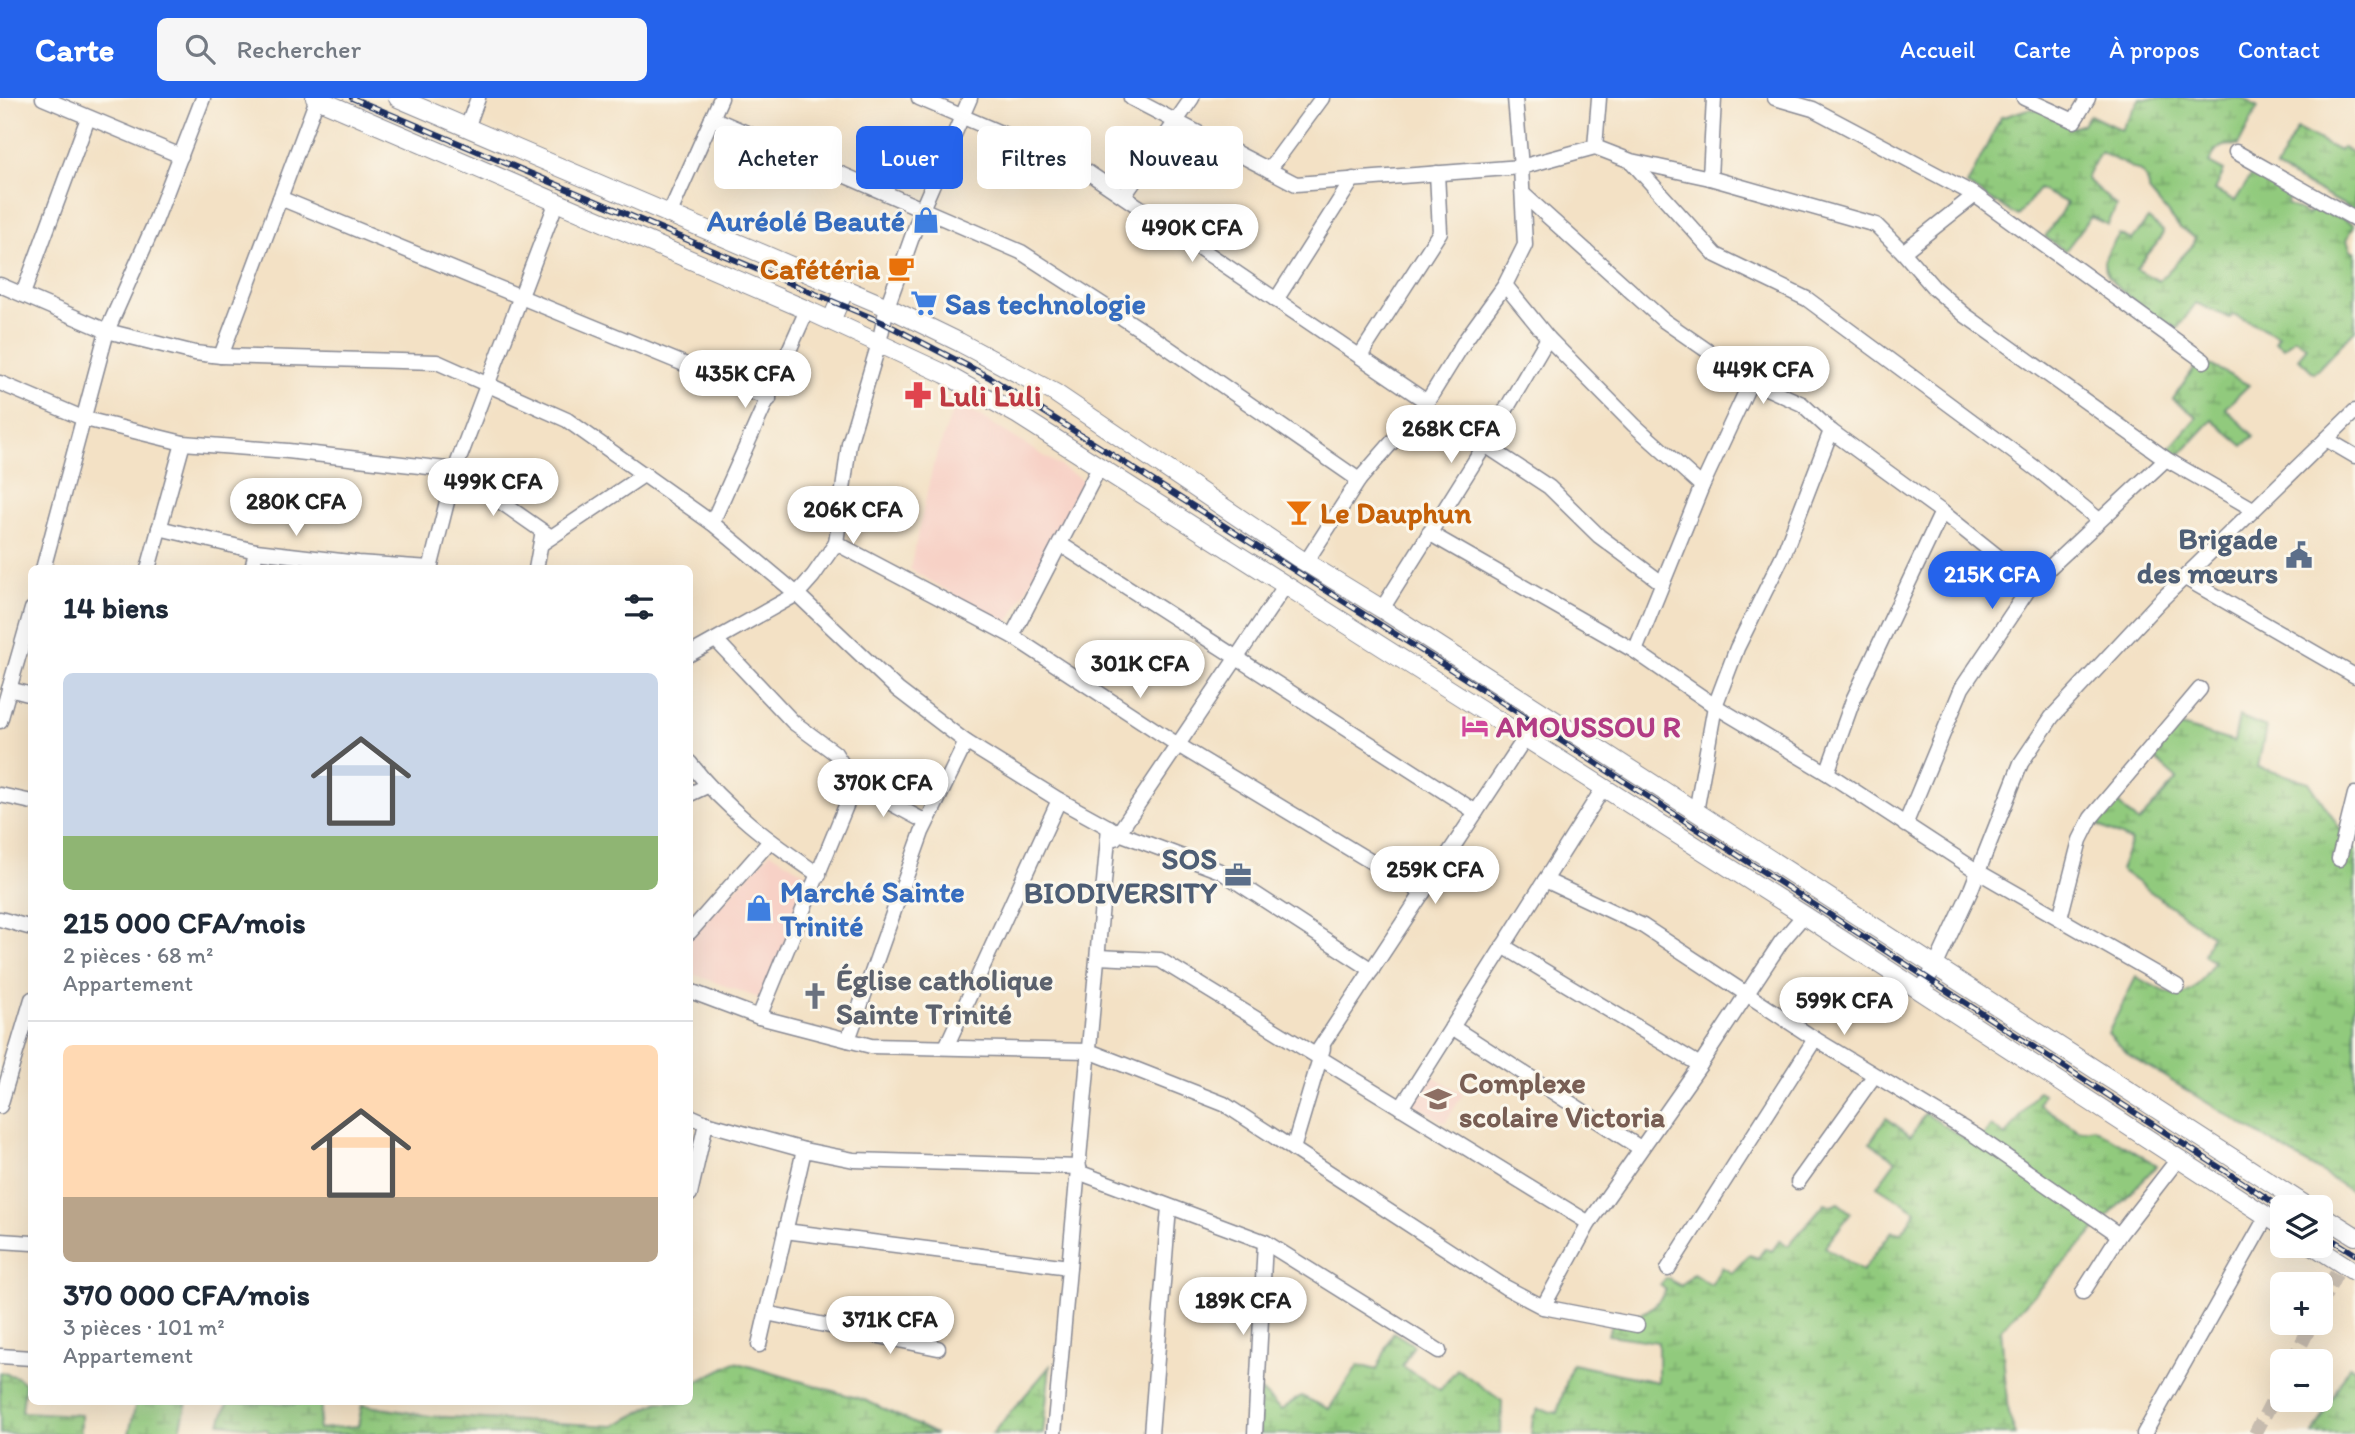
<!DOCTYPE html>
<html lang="fr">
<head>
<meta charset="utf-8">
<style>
  :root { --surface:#fff; --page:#f6f6f7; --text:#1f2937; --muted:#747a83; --line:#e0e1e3; --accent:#2563eb }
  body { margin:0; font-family:Itim,sans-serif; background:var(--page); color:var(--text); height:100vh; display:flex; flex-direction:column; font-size:26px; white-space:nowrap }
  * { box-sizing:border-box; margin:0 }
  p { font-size:23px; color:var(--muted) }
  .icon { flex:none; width:38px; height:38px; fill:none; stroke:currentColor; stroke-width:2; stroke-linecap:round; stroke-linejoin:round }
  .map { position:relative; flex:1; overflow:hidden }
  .drawer { position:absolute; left:28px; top:467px; width:665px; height:840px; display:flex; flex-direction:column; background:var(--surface); border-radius:10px; box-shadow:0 7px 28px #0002 }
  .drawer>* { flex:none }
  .guide { position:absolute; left:714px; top:28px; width:665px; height:63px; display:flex; gap:14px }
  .fabs { position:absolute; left:2270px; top:1097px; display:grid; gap:14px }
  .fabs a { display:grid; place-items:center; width:63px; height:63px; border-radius:10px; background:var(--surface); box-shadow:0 7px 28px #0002; font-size:35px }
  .price { position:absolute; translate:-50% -60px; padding:0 16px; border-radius:24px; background:#fff; color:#222; font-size:23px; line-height:46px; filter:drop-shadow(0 2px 4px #0008) }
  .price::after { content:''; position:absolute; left:50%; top:42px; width:21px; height:16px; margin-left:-10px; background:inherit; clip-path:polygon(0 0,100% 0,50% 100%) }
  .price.on { background:var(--accent); color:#fff }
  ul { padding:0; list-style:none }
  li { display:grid; align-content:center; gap:14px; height:371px; padding:0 35px }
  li+li { border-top:2px solid var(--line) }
  li span { display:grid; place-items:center; height:217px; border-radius:10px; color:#555 }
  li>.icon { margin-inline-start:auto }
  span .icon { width:126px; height:126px; fill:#fffc; stroke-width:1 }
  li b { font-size:30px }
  h2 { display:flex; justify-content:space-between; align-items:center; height:84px; padding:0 35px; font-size:30px }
  .tag { padding:0 24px; border-radius:10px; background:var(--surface); box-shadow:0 7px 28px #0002; font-size:24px; line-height:63px }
  .tag.on { background:var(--accent); color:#fff }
  header { display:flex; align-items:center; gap:42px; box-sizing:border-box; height:98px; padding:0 35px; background:var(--accent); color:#fff }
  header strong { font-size:33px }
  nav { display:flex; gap:38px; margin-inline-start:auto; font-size:24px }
  .search { width:490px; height:63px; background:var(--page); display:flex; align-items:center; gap:18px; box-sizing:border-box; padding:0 24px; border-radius:10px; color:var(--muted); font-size:26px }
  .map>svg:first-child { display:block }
</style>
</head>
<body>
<header>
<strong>Carte</strong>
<div class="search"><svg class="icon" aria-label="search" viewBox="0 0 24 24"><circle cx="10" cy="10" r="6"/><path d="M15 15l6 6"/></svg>Rechercher</div>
<nav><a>Accueil</a><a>Carte</a><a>À propos</a><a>Contact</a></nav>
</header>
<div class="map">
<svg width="2355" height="1336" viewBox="0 0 2355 1336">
  <defs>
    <pattern id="wetland-marsh" width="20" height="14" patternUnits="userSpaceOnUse" patternTransform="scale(1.75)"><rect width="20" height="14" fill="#91ca7d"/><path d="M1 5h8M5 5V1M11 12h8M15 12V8" fill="none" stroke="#76a46a"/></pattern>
  </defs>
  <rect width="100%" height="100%" fill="#fbf7ec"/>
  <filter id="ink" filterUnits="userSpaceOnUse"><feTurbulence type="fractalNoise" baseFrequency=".0143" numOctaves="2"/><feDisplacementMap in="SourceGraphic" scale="14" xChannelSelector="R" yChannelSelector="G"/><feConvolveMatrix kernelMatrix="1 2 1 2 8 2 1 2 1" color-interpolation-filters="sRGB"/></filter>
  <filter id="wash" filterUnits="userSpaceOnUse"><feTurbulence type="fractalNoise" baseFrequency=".00686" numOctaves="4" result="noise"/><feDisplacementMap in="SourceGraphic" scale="28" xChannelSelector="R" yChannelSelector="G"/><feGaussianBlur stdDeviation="1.57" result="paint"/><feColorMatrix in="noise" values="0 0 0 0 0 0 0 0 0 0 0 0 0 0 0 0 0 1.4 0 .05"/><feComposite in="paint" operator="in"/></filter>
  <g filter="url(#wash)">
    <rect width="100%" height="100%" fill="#f3e1c5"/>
    <!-- built -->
    <g fill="#f7d1c6">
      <polygon points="956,303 1084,383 1007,528 910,471 933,368"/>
      <polygon points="770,754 813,780 764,902 690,875 690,840"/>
      <polygon points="1431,977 1463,996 1445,1025 1413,1005"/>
    </g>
    <!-- wetland -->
    <g fill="url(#wetland-marsh)" stroke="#567c6e" stroke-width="2">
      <path d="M 2140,0 L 2244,0 L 2258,9 L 2238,48 C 2222,45 2215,51 2209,65 L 2224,73 L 2215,92 L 2235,103 L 2254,73 L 2292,93 L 2287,106 L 2308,117 L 2316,106 L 2354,127 L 2347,142 L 2351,152 L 2355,154 L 2355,232 L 2314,275 L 2298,260 L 2307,249 L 2294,240 L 2284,250 L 2275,244 L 2279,238 L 2233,216 L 2230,220 L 2196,205 L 2177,231 C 2158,218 2105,190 2104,165 C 2104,157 2115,144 2119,136 L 2132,142 L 2148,121 L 2163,133 L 2162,139 L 2136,171 L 2159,183 L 2194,146 L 2195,140 L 2180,130 L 2149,93 C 2150,86 2145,78 2139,73 L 2100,54 L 2086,80 L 2116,108 L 2108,127 L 2091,119 L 2065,153 L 2045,139 L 2067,105 L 2039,91 L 2018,118 L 1967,87 L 2001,19 C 2011,18 2020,12 2030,11 C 2047,10 2059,26 2073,30 L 2083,26 L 2090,17 L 2121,32 Z"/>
      <polygon points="2297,31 2339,53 2342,49 2355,56 2355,113 2276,70"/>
      <polygon points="2208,266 2249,287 2225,310 2254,338 2243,348 2212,322 2178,359 2168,352 2197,319 2173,301 2195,269 2202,272"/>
      <path d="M 2239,618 L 2266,629 L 2258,669 L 2309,684 L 2355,753 L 2355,1095 L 2129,957 L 2108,935 L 2136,879 C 2181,902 2185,908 2214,864 L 2204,857 L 2211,837 L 2120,772 L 2131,743 L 2095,726 L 2116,703 L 2138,725 L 2177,681 L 2151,658 L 2178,627 L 2234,644 Z"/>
      <path d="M 2038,993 L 2043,996 L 2039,1006 L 2079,1033 L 2094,1030 L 2157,1067 L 2001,1231 L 2008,1315 L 2016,1336 L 1531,1336 L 1533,1319 L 1538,1311 L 1557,1315 L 1572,1266 L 1658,1284 L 1658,1244 L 1608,1237 L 1615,1218 C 1641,1219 1653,1214 1666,1192 L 1660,1187 L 1666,1180 L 1681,1188 L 1693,1176 L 1711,1187 L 1722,1169 L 1732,1175 L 1749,1157 L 1758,1160 L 1765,1150 L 1772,1153 L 1780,1142 L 1788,1148 L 1825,1105 L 1832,1108 L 1838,1105 L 1851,1115 L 1825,1149 L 1862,1173 L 1892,1133 L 1901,1135 L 1916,1113 L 1877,1088 L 1896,1062 L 1870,1045 L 1886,1020 L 1911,1038 L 1925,1015 L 1976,1048 L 1991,1028 L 2006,1038 Z"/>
      <polygon points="1393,1234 1414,1247 1402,1268 1440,1292 1457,1271 1502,1303 1501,1336 1259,1336 1260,1292 1281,1312 1301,1298 1329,1311 1358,1267 1377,1272"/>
      <polygon points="735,1264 867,1303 936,1336 269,1336 268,1332 220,1325 228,1304 322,1306 318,1331 358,1328 362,1307 430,1318 614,1328 659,1304 690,1304 690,1287"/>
      <polygon points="1050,1268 1043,1336 992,1336"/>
      <polygon points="2349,1268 2355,1271 2355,1336 2313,1336"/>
      <polygon points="0,1274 17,1279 25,1286 22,1314 81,1317 81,1336 0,1336"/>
      <polygon points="136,1304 187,1304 179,1336 129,1336"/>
    </g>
  </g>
  <g filter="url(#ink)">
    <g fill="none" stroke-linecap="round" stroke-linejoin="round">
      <!-- minor-tunnel -->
      <g stroke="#c8bdb0" stroke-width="14" stroke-dasharray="14 7" stroke-linecap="butt">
        <polyline points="2320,1207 2342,1165"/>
        <polyline points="2292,1264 2312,1225"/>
        <polyline points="2255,1336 2282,1284"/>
      </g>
      <defs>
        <g id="minor">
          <polyline points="43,0 181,58"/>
          <polyline points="919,0 1080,69 1427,304"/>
          <polyline points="1131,0 1296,86 1521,69 1595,49 1631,63 1710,80 1876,127 1903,154 1934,190 1965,217 2166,361 2253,411"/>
          <polyline points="1775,0 1813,11 1975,97 2204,263"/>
          <polyline points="2024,0 2074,23 2088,0"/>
          <polyline points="712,20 1021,154 1154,240 1359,382"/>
          <polyline points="467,30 478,0"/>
          <polyline points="1595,49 1599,0"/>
          <polyline points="2236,54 2355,121"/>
          <polyline points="1632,64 1716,157 1807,201 2042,375 2099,422"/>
          <polyline points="1269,72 1322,0"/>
          <polyline points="1710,80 1714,0"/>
          <polyline points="1523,96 1663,222 1751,283 1802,306 1831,333 1942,414 2032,486"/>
          <polyline points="1124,98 1192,0"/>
          <polyline points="280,100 769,301"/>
          <polyline points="669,117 721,0"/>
          <polyline points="1903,154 1975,97"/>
          <polyline points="0,187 107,233 195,255 221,258 437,264 567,322 712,425 797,496 898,592 966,644 1059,702 1119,735 1220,773 1372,872"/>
          <polyline points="1505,187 1548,240 1634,327 1702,388"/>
          <polyline points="23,196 88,20"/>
          <polyline points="1276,202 1353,81"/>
          <polyline points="221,258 317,1"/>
          <polyline points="1360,258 1440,134 1437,75"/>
          <polyline points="0,285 85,321 183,345 288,353 455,372 551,439"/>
          <polyline points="2326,341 2355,358"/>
          <polyline points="1485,347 1549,389 1599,438 1662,485"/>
          <polyline points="712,425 807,212"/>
          <polyline points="159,430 256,453 358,465 430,470"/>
          <polyline points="1429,435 1635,553 1715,608 1827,675 1977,773 2177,888"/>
          <polyline points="836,445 1012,538 1178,647 1423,795"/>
          <polyline points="541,446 645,376"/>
          <polyline points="1060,446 1476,714"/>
          <polyline points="1306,464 1359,382 1427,304 1466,241 1505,187 1525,147 1521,69 1515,0"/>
          <polyline points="43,471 107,233 153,129 203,0"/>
          <polyline points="148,471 183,345"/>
          <polyline points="252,471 256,453"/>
          <polyline points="430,471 455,372 557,103"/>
          <polyline points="536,471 542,438"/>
          <polyline points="2185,480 2355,578"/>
          <polyline points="1382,511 1485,347 1548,240"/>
          <polyline points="1012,538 1100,368"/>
          <polyline points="716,542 793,624 835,655 855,686 926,724"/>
          <polyline points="1635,553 1702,388 1751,283"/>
          <polyline points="690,556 797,496 813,478 836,445 849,346 879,245 887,209 922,111 970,0"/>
          <polyline points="9,591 32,597"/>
          <polyline points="0,623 32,511"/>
          <path d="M 690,665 C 725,711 772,745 819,777"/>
          <polyline points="1827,675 1853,602 1942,414"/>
          <polyline points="690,696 707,688"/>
          <polyline points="0,697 32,704"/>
          <polyline points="1696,714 1715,608 1737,550 1784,455 1831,333"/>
          <polyline points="1905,727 1962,590 2032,486 2166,361"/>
          <polyline points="1115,740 1285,488"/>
          <polyline points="2339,761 2355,696"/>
          <polyline points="1545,782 1643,828 1815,941 1976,1038 2119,1137"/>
          <polyline points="2060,820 2080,742 2091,720 2200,591"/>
          <polyline points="0,821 32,830"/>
          <polyline points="690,834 770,743"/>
          <polyline points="1503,848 1700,967"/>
          <polyline points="1098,859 1160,862 1589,1125"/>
          <polyline points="690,893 759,919 871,948 1089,953 1224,1006 1505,1189 1543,1209 1589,1125 1700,967 1781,844 1804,817"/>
          <polyline points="1920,893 1935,869 1970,794 2021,665 2052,619 2159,504 2355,313"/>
          <polyline points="759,919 855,686"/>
          <polyline points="1452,929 1640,1050"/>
          <polyline points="848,942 922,734 966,644"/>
          <polyline points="946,949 1059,702"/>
          <polyline points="1316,956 1525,640"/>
          <polyline points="0,1008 32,901"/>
          <polyline points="1401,1010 1604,689"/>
          <polyline points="690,1018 706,1025 804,1052 854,1062 1079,1069"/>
          <polyline points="1293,1051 1323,950"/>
          <polyline points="1078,1074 1265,1144 1439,1253"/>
          <polyline points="1798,1084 1874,978"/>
          <polyline points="690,1096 706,1025"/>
          <polyline points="785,1133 1069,1169"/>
          <polyline points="0,1143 32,1145"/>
          <polyline points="1668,1171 1815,941"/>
          <polyline points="2083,1194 2119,1137 2178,1061"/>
          <polyline points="1543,1209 1637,1227"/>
          <polyline points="766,1215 938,1250"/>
          <polyline points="759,1247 804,1052"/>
          <polyline points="0,1258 32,1260"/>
          <polyline points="1054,1336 1109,729"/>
          <polyline points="1151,1336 1169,1109"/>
          <polyline points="1255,1336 1265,1144"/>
          <polyline points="2144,1336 2267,1118"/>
        </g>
        <g id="major">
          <polyline points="315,0 807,212 945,276 1018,317 1804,817 2282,1128"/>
          <polyline points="398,0 887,209 959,244 1055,295 1297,459 1382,511 2310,1110"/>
          <polyline points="831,223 845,191"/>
          <polyline points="2320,1116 2355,1138"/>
          <polyline points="2314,1148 2355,1174"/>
        </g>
      </defs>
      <!-- minor casing -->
      <use href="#minor" stroke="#878892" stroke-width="17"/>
      <!-- major casing -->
      <use href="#major" stroke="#878892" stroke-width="20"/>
      <!-- minor -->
      <use href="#minor" stroke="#fff" stroke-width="14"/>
      <!-- major -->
      <use href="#major" stroke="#fff" stroke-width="18"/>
      <defs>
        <g id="rail">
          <polyline points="352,0 884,225 989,279 1463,579 2282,1110"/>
          <polyline points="2320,1134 2355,1156"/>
        </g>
      </defs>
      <!-- rail casing -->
      <use href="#rail" stroke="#1b2f5e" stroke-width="6"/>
      <!-- rail -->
      <use href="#rail" stroke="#fbf7ec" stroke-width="3.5" stroke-dasharray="10" stroke-linecap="butt"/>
    </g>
  </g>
  <!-- icons -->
  <defs>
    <symbol id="shop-bare" viewBox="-9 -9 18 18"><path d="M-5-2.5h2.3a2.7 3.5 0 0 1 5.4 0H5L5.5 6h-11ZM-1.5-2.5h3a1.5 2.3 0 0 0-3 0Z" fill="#3f7fe0" stroke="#fbf7ec" stroke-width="2.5" paint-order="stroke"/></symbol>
    <symbol id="cafe-bare" viewBox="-9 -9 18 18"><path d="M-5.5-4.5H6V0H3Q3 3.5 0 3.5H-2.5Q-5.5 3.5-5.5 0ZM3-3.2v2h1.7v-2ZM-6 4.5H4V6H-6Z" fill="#e8710a" stroke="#fbf7ec" stroke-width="2.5" paint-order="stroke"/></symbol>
    <symbol id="supermarket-bare" viewBox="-9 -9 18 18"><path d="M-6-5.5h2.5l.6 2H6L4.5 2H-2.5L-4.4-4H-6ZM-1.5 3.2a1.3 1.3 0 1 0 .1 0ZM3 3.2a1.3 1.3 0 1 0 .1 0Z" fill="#3f7fe0" stroke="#fbf7ec" stroke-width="2.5" paint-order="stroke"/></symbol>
    <symbol id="pharmacy-bare" viewBox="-9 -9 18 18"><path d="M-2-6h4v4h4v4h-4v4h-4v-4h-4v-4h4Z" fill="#e0444e" stroke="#fbf7ec" stroke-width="2.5" paint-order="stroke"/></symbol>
    <symbol id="bar-bare" viewBox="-9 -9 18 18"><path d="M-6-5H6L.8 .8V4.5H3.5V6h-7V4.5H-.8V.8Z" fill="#e8710a" stroke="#fbf7ec" stroke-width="2.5" paint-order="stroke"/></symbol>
    <symbol id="civic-bare" viewBox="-9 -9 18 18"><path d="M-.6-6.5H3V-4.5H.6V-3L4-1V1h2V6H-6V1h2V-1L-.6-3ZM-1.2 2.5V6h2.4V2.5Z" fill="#5c6f8a" stroke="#fbf7ec" stroke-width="2.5" paint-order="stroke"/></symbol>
    <symbol id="hotel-bare" viewBox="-9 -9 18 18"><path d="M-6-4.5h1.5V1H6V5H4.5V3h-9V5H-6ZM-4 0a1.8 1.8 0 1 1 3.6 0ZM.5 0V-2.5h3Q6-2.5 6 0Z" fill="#d1479c" stroke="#fbf7ec" stroke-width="2.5" paint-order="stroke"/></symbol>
    <symbol id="office-bare" viewBox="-9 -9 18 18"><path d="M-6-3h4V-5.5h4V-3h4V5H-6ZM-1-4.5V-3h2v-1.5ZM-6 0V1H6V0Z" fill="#5c6f8a" stroke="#fbf7ec" stroke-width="2.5" paint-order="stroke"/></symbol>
    <symbol id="church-bare" viewBox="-9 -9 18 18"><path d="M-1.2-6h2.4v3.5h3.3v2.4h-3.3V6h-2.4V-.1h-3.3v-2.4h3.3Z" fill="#6b7280" stroke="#fbf7ec" stroke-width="2.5" paint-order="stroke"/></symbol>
    <symbol id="school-bare" viewBox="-9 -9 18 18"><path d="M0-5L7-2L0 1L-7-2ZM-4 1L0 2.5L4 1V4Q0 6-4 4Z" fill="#8d6e63" stroke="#fbf7ec" stroke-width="2.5" paint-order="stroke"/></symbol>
  </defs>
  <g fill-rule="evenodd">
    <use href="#shop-bare" x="907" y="103" width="38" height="38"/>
    <use href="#cafe-bare" x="882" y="151" width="38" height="38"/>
    <use href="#supermarket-bare" x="905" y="186" width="38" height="38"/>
    <use href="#pharmacy-bare" x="899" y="278" width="38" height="38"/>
    <use href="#bar-bare" x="1280" y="395" width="38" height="38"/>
    <use href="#civic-bare" x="2280" y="438" width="38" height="38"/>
    <use href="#hotel-bare" x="1456" y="609" width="38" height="38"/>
    <use href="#office-bare" x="1219" y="758" width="38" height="38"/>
    <use href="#shop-bare" x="740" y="791" width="38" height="38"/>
    <use href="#church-bare" x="796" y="879" width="38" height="38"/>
    <use href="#school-bare" x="1419" y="982" width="38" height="38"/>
  </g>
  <g text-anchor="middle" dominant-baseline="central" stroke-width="6" stroke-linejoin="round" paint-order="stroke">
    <!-- shop labels -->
    <g font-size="30" font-weight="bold" fill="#366cbe" stroke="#fbf7ec" text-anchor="start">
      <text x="905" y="122" text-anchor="end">Auréolé Beauté</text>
      <text x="945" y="205">Sas technologie</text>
      <text x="780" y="793">Marché Sainte<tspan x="780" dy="34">Trinité</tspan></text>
    </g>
    <!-- food labels -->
    <g font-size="30" font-weight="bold" fill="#c56008" stroke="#fbf7ec" text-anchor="end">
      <text x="880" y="170">Cafétéria</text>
      <text x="1320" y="414" text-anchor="start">Le Dauphun</text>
    </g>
    <!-- health labels -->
    <g font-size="30" font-weight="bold" fill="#be3a42" stroke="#fbf7ec" text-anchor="start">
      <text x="939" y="297">Luli Luli</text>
    </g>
    <!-- service labels -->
    <g font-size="30" font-weight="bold" fill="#4e5e75" stroke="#fbf7ec" text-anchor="end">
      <text x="2278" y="440">Brigade<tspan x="2278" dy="34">des mœurs</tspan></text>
      <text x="1217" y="760">SOS<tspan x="1217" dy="34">BIODIVERSITY</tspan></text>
    </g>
    <!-- hotel labels -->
    <g font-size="30" font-weight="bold" fill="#b23c85" stroke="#fbf7ec" text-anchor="start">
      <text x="1496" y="628">AMOUSSOU R</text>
    </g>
    <!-- worship labels -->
    <g font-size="30" font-weight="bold" fill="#5b616d" stroke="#fbf7ec" text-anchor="start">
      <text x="836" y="881">Église catholique<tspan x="836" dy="34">Sainte Trinité</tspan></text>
    </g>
    <!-- education labels -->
    <g font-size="30" font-weight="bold" fill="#785e54" stroke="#fbf7ec" text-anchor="start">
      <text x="1459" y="984">Complexe<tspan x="1459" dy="34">scolaire Victoria</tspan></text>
    </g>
  </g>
</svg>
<div class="fabs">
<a><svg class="icon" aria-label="layers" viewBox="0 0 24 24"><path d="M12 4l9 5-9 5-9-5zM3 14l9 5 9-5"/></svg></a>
<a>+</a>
<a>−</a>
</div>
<b class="price" style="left:1192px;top:166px">490K CFA</b>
<b class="price" style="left:1763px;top:308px">449K CFA</b>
<b class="price" style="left:745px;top:312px">435K CFA</b>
<b class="price" style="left:1451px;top:367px">268K CFA</b>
<b class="price" style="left:493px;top:420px">499K CFA</b>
<b class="price" style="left:296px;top:440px">280K CFA</b>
<b class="price" style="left:853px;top:448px">206K CFA</b>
<b class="price on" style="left:1992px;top:513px">215K CFA</b>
<b class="price" style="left:1140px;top:602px">301K CFA</b>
<b class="price" style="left:883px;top:721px">370K CFA</b>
<b class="price" style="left:1435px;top:808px">259K CFA</b>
<b class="price" style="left:1844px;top:939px">599K CFA</b>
<b class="price" style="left:1243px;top:1239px">189K CFA</b>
<b class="price" style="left:890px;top:1258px">371K CFA</b>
<div class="guide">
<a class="tag">Acheter</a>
<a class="tag on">Louer</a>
<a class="tag">Filtres</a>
<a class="tag">Nouveau</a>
</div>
<section class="drawer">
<h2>14 biens<svg class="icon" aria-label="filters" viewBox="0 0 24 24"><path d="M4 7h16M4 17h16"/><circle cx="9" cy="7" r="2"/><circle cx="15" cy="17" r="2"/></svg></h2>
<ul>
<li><span style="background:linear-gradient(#c9d6e8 75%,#8fb573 0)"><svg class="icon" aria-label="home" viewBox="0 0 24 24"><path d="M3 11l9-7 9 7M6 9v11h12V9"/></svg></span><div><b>215 000 CFA/mois</b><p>2 pièces · 68 m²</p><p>Appartement</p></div></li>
<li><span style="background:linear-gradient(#ffd9b3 70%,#b9a48a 0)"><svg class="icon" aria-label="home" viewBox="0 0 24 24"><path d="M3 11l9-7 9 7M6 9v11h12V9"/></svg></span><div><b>370 000 CFA/mois</b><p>3 pièces · 101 m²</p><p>Appartement</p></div></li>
</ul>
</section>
</div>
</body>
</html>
